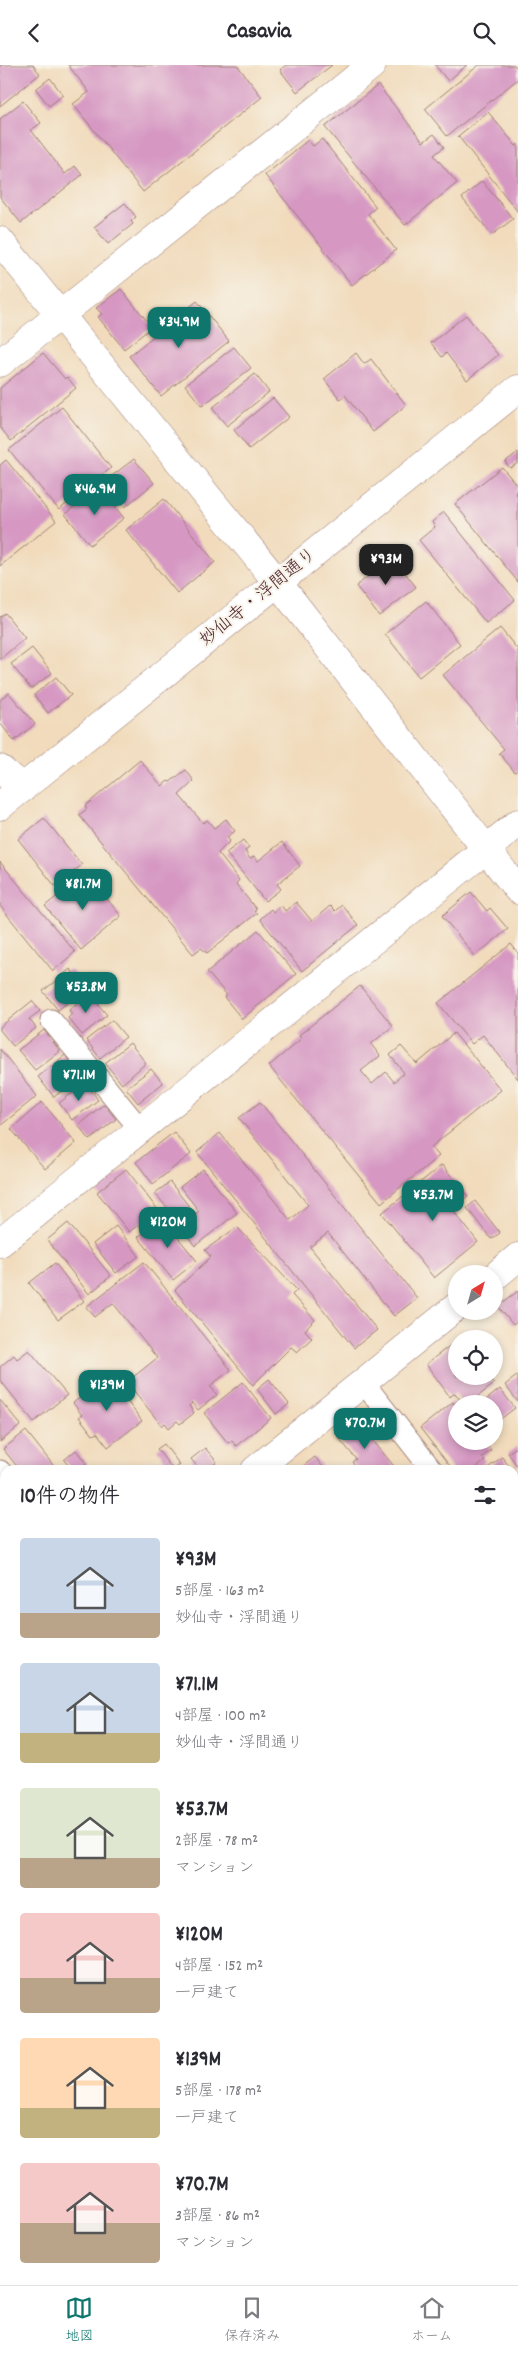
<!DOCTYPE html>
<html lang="ja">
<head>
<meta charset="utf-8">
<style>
  :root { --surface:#fff; --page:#f2f2f3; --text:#2b2b33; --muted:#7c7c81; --line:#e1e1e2; --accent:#0f766e }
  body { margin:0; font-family:Dekko,"Klee One",sans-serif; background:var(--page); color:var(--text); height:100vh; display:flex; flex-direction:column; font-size:19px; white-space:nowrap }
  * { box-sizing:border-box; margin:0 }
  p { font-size:16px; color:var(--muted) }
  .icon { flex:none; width:28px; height:28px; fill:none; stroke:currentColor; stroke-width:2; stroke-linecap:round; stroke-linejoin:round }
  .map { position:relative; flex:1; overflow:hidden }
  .drawer { position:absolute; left:0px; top:1400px; width:519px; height:820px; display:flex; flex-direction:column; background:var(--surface); border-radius:15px 15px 0 0; box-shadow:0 2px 8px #0003 }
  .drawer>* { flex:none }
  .needle { width:32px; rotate:37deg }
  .buttons { position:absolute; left:448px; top:1200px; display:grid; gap:10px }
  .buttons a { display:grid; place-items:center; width:55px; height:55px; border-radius:50%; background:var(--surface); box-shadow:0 2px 8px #0003; font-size:25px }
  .price { position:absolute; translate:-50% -42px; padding:0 11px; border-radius:10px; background:var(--accent); color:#fff; font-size:16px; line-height:32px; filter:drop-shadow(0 1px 2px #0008) }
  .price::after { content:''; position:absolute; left:50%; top:30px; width:15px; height:11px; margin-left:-8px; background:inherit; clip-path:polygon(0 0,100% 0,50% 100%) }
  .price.selected { background:#222; color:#fff }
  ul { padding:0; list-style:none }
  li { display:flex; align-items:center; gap:15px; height:125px; padding:0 20px }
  li span { display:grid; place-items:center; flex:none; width:140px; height:100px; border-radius:5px; color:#555 }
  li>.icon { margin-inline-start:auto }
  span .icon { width:60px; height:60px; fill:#fffc; stroke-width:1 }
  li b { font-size:21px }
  h2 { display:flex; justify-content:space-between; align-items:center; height:60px; padding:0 20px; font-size:21px }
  header { display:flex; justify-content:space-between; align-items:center; height:65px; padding:0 20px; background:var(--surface); font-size:22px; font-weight:800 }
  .menu { display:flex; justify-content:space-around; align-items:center; height:70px; border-top:1px solid var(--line); background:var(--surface); font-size:14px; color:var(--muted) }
  .menu a { display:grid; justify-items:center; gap:2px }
  .menu .selected { color:var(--accent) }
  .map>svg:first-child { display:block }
</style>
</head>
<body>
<header><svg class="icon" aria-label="back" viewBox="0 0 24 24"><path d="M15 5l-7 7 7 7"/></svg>Casavia<svg class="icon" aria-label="search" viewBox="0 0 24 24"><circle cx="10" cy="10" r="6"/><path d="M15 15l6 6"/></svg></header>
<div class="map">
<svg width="518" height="2220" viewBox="0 0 518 2220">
  <rect width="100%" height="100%" fill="#f7f3e8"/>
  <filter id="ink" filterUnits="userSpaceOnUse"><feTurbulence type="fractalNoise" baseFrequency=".02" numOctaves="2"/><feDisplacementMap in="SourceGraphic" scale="10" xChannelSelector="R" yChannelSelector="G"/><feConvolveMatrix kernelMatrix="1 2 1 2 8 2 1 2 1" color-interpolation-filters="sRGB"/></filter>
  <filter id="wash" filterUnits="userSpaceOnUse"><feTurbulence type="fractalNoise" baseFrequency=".0096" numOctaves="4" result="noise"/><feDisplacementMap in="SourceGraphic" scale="20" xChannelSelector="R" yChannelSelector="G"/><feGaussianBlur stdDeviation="1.12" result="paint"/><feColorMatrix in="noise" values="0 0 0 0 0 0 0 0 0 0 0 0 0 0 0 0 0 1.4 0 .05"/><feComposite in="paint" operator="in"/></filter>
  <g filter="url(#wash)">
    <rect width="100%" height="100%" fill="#f1dbbc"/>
    <!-- built -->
    <g fill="#f0d0e4">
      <polygon points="5,1635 5,1970 0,1964 0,1639"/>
      <polygon points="514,1826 518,1831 518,2023 514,2026"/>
      <polygon points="200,2215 279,2215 273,2220 204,2220"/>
    </g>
    <g id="blocks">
      <!-- building -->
      <g fill="#d698c3">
        <polygon points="0,0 33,0 40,9 0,41"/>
        <polygon points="68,0 237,0 262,32 143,127 73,39 89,27"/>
        <polygon points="286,0 332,0 297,27 280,5"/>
        <polygon points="435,0 467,0 448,16"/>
        <polygon points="479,0 514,0 518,4 518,14 447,71 425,44"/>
        <polygon points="50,13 63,30 49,41 36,24"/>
        <polygon points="378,20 423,77 434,69 444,82 434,90 457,118 405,160 325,62"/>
        <polygon points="23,36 41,58 31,65 65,109 75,101 82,110 21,158 0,132 0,54"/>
        <polygon points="488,47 516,81 518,79 518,147 458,71"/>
        <polygon points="322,74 376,142 368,149 396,185 352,220 265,110 308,75 313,81"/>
        <polygon points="482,116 513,154 492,170 462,133"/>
        <polygon points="125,138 136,152 131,156 133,159 108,179 94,162"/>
        <polygon points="121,224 152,262 124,284 98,252 102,249 96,243"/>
        <polygon points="197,236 229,276 161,331 129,291"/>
        <polygon points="466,250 498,290 467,315 446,288 442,292 431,278"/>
        <polygon points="234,282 251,303 202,341 185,320"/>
        <polygon points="43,288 65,314 67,312 76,323 11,376 0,362 0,323"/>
        <polygon points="356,288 364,299 371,294 406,340 373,367 345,330 340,334 324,314"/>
        <polygon points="255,309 269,327 227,361 212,343"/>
        <polygon points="273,333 289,352 249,384 234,365"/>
        <polygon points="62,342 111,403 59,445 9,385"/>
        <polygon points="518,387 518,398 510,403 505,397"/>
        <polygon points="134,394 154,418 125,442 104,417"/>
        <polygon points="6,395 56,456 0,501 0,400"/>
        <polygon points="502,402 518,422 515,428 518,431 518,517 455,439"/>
        <polygon points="99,422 124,453 90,480 65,449"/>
        <polygon points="164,434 215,497 177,528 126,465"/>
        <polygon points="444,447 515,535 486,558 419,475 435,462 432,457"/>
        <polygon points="393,492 416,522 379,551 356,521"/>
        <polygon points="426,536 460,579 419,612 385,569"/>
        <polygon points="5,548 25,573 0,594 0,552"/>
        <polygon points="500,563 518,585 518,705 515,707 499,688 504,684 443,610"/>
        <polygon points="32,583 52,608 31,624 11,599"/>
        <polygon points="56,612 71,630 48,648 34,630"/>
        <polygon points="9,628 35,659 14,676 0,658 0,635"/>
        <polygon points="140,695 162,721 168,716 170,717 186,705 194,716 179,730 203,758 207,755 214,763 226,754 235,766 227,772 230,776 218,788 239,815 236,819 256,844 254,847 257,848 207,888 201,883 193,889 79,750 87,744 85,741"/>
        <polygon points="44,753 82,800 55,821 18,774"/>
        <polygon points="243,775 249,783 245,786 250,794 254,791 258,796 282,777 300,801 277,819 281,824 265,836 226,788"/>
        <polygon points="0,797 75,887 53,906 0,841"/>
        <polygon points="86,808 121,851 81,885 45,841"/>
        <polygon points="471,827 487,846 490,843 508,864 475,891 442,851"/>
        <polygon points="296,837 312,856 330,841 335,846 342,840 358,860 302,906 260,854 271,844 273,847 281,840 285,846"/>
        <polygon points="258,865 296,909 242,954 224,932 227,930 207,907"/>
        <polygon points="511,879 518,888 518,1014 483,970 472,979 438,938"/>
        <polygon points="70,904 86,924 58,945 43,926"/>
        <polygon points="360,921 393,961 371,979 380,991 361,1006 372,1019 386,1007 394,1017 404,1008 390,990 401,981 417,999 454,968 501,1025 431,1082 439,1091 381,1138 269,1001 302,973 299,970"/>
        <polygon points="89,928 107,950 82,970 68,953 72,949 69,945"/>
        <polygon points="32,936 40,946 29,954 36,963 13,981 0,965 0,962"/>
        <polygon points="112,955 126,972 100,993 86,975"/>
        <polygon points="44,965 60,986 35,1005 18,985"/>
        <polygon points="130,978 146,998 122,1019 105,998"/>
        <polygon points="0,984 37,1031 0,1061"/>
        <polygon points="65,990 81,1010 54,1032 38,1012"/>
        <polygon points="151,1004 163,1018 138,1038 126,1023"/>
        <polygon points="86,1018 98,1035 72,1055 59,1038"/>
        <polygon points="42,1037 76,1078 45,1104 11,1064"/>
        <polygon points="260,1037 417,1233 394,1251 328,1168 310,1182 377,1265 354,1283 197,1087 220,1068 290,1155 308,1140 239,1053"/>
        <polygon points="104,1039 116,1054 90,1075 78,1060"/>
        <polygon points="174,1067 191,1089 153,1119 136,1097"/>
        <polygon points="442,1100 468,1131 452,1144 478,1177 434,1213 382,1148"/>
        <polygon points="126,1104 158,1145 129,1167 97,1127"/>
        <polygon points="203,1104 237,1148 195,1181 180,1161 199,1146 180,1122"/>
        <polygon points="170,1117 191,1144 177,1155 155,1128"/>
        <polygon points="475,1136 500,1168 491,1174 467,1143"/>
        <polygon points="162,1153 197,1196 173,1215 138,1172"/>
        <polygon points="68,1158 111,1211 89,1229 47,1175"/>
        <polygon points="116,1161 139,1191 116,1208 93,1179"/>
        <polygon points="237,1162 297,1225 292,1230 315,1255 305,1265 312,1273 297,1287 291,1282 253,1320 175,1225 211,1192 205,1185"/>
        <polygon points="144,1197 231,1305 210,1321 217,1330 198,1345 192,1338 189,1341 194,1348 180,1359 177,1356 169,1363 165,1358 162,1361 127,1317 157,1293 113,1238 95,1252 86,1242"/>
        <polygon points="55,1198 84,1236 58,1255 29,1218"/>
        <polygon points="518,1226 518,1256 513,1260 498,1241"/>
        <polygon points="456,1276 456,1311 488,1311 494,1319 468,1339 463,1339 455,1328 450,1332 426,1299"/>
        <polygon points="29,1285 67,1330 34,1357 0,1315 0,1302 14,1290 17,1294"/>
        <polygon points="518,1310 518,1337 505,1320"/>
        <polygon points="108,1311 142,1356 108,1382 97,1368 93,1370 79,1352 82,1350 73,1338"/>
        <polygon points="269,1314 289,1339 276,1349 257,1324"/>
        <polygon points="243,1317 271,1353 236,1381 232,1376 228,1378 204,1348"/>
        <polygon points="500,1324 515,1343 494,1359 494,1339 481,1339"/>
        <polygon points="0,1335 21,1360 0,1377"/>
        <polygon points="453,1337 456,1341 456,1376 484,1376 491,1385 482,1392 485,1396 473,1405 453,1405 420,1363"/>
        <polygon points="357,1356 397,1405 359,1405 352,1397 356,1394 338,1372"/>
        <polygon points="26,1366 57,1405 20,1405 3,1384"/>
        <polygon points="164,1379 180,1400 173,1405 157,1384"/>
        <polygon points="518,1381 518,1402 508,1388"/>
        <polygon points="205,1383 217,1397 207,1405 200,1405 191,1394"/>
        <polygon points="76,1385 87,1399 84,1401 87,1405 72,1405 64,1395"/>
        <polygon points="315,1392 325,1405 298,1405"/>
        <polygon points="502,1392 512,1405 485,1405"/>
        <polygon points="514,1407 518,1413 518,1478 514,1472"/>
        <polygon points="0,1426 5,1432 4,1461 0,1458"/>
        <polygon points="0,1489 5,1495 5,1561 0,1566"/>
        <polygon points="518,1517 518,1581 514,1575 514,1521"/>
        <polygon points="514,1655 518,1661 518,1753 514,1756"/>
        <polygon points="514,1859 518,1864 518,1996 514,2000"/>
        <polygon points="5,2060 5,2111 0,2115 0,2064"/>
        <polygon points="5,2142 5,2183 0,2187 0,2146"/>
        <polygon points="514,2142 516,2144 518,2142 518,2207 514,2211"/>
        <polygon points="18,2215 70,2215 74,2220 21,2220"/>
        <polygon points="84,2215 106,2215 100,2220 88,2220"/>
        <polygon points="128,2215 136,2215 140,2220 122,2220"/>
        <polygon points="239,2215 260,2215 256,2219 258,2220 243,2220"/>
        <polygon points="424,2215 466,2215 470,2220 427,2220"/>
      </g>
    </g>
  </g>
  <g filter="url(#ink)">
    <use href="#blocks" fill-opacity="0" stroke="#9e7d74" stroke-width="1"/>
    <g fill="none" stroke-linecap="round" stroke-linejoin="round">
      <defs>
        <g id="service">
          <polyline points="51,955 140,1064"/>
          <polyline points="363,1317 432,1405"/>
          <polyline points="0,1406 5,1412"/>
        </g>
        <g id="minor">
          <polyline points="0,298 372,0"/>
          <polyline points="0,704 23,723"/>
          <polyline points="0,1178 518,758"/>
          <polyline points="514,1629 518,1625"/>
          <polyline points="514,1804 518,1809"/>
          <polyline points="0,2041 5,2037"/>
        </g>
        <g id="tertiary">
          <polyline points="0,176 278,518 518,825"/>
          <polyline points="0,741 518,324"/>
          <polyline points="494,1212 518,1192"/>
          <polyline points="255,1405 456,1242"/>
          <polyline points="0,1611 5,1607"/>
          <polyline points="0,2002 5,2008"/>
          <polyline points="514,2072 518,2068"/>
          <polyline points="171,2215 175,2220"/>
          <polyline points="327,2220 333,2215"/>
        </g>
      </defs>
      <!-- service casing -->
      <use href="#service" stroke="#9e7d74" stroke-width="23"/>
      <!-- minor casing -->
      <use href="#minor" stroke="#9e7d74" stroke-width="29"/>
      <!-- tertiary casing -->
      <use href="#tertiary" stroke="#9e7d74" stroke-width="29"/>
      <!-- service -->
      <use href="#service" stroke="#fff" stroke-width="21"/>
      <!-- minor -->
      <use href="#minor" stroke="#fff" stroke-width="28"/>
      <!-- tertiary -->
      <use href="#tertiary" stroke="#fff" stroke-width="28"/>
    </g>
  </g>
  <g text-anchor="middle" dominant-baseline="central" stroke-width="4" stroke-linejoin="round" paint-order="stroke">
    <!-- street labels -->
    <g font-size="18" fill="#4a1f2b" stroke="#f7f3e8">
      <text transform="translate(259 533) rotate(-39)">妙仙寺・浮間通り</text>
    </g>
  </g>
</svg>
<div class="buttons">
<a><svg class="needle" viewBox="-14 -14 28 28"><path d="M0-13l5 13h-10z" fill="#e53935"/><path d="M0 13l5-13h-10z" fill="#7c7c81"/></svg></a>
<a><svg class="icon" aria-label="locate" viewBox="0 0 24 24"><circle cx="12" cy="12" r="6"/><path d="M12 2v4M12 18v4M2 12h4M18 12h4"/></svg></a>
<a><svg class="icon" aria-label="layers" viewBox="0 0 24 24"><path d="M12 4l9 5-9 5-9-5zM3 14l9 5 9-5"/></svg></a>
</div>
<b class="price" style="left:179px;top:284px">¥34.9M</b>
<b class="price" style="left:95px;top:451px">¥46.9M</b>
<b class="price selected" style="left:386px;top:521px">¥93M</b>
<b class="price" style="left:83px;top:846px">¥81.7M</b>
<b class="price" style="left:86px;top:949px">¥53.8M</b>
<b class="price" style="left:79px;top:1037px">¥71.1M</b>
<b class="price" style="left:433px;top:1157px">¥53.7M</b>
<b class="price" style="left:168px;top:1184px">¥120M</b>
<b class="price" style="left:107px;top:1347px">¥139M</b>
<b class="price" style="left:365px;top:1385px">¥70.7M</b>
<section class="drawer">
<h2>10件の物件<svg class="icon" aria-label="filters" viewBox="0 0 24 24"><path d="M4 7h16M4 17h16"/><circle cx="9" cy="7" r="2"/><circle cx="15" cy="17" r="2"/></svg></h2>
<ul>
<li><span style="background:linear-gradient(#c9d6e8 75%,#b9a48a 0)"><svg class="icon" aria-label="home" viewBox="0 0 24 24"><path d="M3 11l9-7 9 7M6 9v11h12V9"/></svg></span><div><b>¥93M</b><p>5部屋 · 163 m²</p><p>妙仙寺・浮間通り</p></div></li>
<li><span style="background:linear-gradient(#c9d6e8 70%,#c2b280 0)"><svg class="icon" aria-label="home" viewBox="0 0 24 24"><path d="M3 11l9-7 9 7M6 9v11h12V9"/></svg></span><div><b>¥71.1M</b><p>4部屋 · 100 m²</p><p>妙仙寺・浮間通り</p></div></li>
<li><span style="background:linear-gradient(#dfe7d0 70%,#b9a48a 0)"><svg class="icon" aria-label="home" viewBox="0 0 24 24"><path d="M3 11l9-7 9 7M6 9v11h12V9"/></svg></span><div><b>¥53.7M</b><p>2部屋 · 78 m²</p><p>マンション</p></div></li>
<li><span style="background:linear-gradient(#f6c9c9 65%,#b9a48a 0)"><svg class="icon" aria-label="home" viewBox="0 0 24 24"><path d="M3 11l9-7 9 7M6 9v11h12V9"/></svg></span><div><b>¥120M</b><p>4部屋 · 152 m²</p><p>一戸建て</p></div></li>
<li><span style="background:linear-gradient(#ffd9b3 70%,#c2b280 0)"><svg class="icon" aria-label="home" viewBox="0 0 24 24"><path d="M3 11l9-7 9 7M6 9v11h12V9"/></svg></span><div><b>¥139M</b><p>5部屋 · 178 m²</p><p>一戸建て</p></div></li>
<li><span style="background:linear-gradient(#f6c9c9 60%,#b9a48a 0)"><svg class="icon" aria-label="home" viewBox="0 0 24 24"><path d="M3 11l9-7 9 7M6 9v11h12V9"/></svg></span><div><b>¥70.7M</b><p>3部屋 · 86 m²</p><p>マンション</p></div></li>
</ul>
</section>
</div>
<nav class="menu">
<a class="selected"><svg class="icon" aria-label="map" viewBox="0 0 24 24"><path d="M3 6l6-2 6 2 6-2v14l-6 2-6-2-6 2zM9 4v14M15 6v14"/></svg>地図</a>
<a><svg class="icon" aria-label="saved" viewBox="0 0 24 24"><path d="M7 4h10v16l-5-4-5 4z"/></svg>保存済み</a>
<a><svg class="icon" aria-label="home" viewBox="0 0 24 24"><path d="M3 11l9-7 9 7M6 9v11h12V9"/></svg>ホーム</a>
</nav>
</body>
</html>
